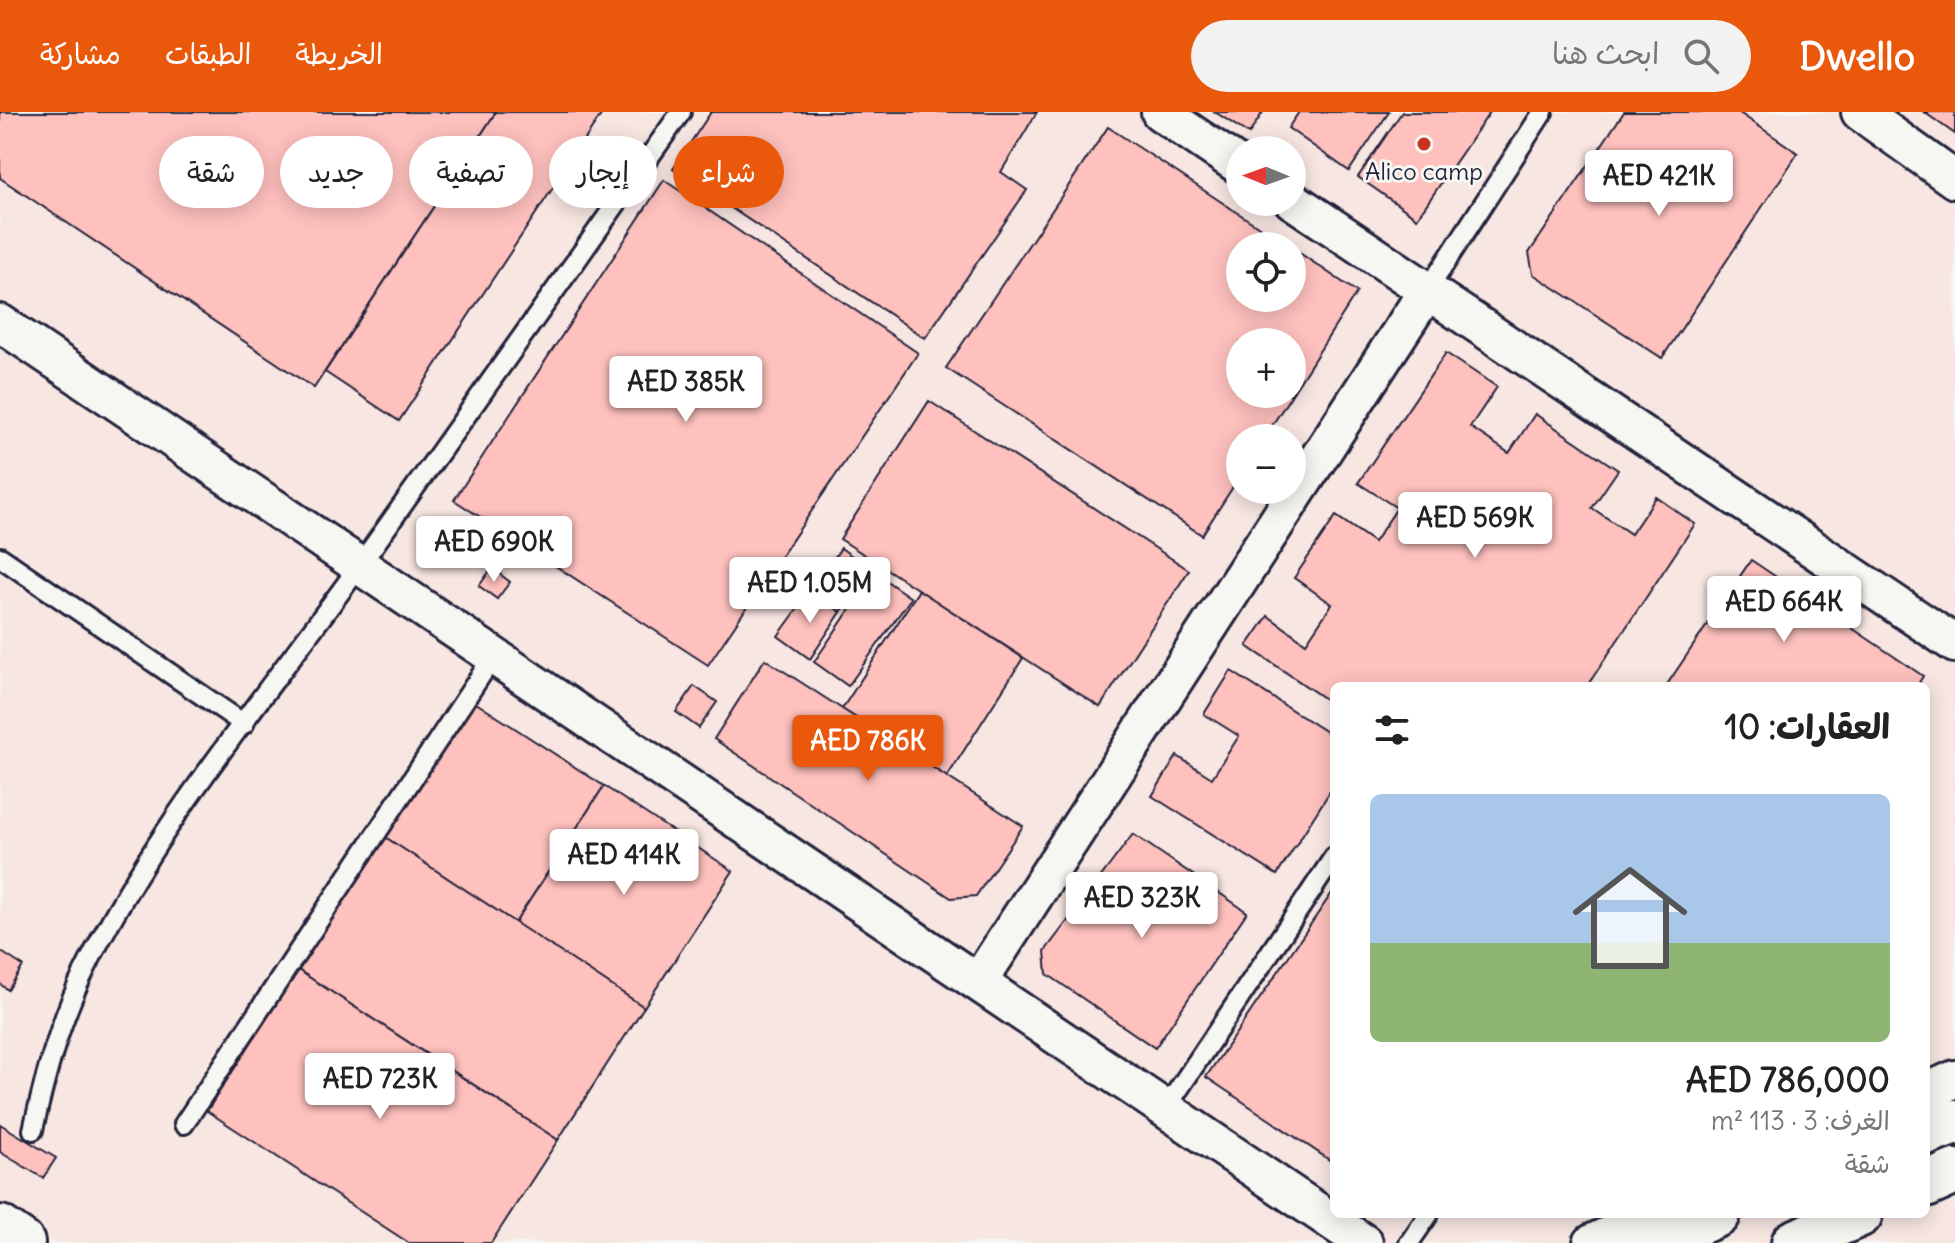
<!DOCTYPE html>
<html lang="ar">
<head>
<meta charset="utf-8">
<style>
  :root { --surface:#fff; --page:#f2f2f2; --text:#222; --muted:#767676; --line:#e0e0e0; --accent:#ea580c }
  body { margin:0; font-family:Delius,"Playpen Sans Arabic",sans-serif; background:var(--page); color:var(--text); direction:rtl; height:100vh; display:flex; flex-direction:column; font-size:30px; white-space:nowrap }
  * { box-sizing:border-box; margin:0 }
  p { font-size:26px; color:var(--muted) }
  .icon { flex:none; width:44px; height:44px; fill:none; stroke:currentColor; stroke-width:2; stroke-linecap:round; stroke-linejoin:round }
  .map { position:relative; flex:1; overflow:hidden; direction:ltr }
  .drawer { position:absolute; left:1330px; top:570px; width:600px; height:536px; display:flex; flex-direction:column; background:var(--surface); border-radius:12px; box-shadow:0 4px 20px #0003; direction:rtl }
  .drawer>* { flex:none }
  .hud { position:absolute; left:24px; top:24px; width:760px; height:72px; direction:rtl; display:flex; gap:16px }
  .needle { width:52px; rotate:271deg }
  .buttons { position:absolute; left:1226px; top:24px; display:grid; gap:16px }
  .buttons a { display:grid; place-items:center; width:80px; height:80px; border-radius:50%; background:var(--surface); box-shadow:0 4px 20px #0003; font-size:40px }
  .price { position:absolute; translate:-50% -68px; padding:0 18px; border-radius:8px; background:#fff; color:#222; font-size:26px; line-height:52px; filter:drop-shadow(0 2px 4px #0008) }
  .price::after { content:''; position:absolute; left:50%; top:48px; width:24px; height:18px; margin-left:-12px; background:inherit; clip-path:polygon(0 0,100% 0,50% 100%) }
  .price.current { background:var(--accent); color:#fff }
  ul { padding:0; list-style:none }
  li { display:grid; align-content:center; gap:16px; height:424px; padding:0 40px }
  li+li { border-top:2px solid var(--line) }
  li span { display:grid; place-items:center; height:248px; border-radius:12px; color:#555 }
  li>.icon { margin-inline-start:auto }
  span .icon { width:144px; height:144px; fill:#fffc; stroke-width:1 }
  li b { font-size:34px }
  h2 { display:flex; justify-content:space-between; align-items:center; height:96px; padding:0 40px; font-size:34px }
  .chip { padding:0 28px; border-radius:36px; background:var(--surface); box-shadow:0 4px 20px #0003; font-size:28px; line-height:72px }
  .chip.current { background:var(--accent); color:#fff }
  header { display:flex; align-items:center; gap:48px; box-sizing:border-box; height:112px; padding:0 40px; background:var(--accent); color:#fff }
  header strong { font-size:38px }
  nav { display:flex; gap:44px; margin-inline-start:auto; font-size:28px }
  .search { width:560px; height:72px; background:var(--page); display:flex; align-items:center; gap:20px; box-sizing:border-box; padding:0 28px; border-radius:44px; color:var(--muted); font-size:30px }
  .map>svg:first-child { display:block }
</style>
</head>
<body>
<header>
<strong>Dwello</strong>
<div class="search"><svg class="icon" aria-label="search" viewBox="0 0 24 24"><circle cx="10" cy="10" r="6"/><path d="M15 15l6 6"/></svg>ابحث هنا</div>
<nav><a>الخريطة</a><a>الطبقات</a><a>مشاركة</a></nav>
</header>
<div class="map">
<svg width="1955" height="1131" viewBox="0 0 1955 1131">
  <rect width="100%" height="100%" fill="#f6f6f2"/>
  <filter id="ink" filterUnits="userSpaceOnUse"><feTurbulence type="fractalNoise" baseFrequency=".0125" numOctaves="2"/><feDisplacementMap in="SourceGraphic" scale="16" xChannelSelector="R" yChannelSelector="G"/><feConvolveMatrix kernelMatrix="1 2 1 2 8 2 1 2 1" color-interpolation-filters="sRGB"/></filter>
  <g filter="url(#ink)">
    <!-- built -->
    <path fill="#f8e6e2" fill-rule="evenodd" d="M 0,0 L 1955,0 L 1955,1131 L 53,1131 L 0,1096 ZM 1240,38 L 1292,38 L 1292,90 L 1240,90 ZM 1240,134 L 1292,134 L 1292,186 L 1240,186 ZM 1240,230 L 1292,230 L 1292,282 L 1240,282 ZM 1240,326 L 1292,326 L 1292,378 L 1240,378 ZM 1334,574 L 1926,574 L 1926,1102 L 1334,1102 Z"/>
    <!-- building -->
    <g fill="#fec1be" stroke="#22223b" stroke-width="2">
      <polygon points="0,0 496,0 314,276 0,66"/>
      <polygon points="496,0 603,0 399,309 325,260"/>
      <polygon points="711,0 1037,0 1001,60 1027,78 925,226 673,57"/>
      <polygon points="1215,0 1263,0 1249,22"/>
      <polygon points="1299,0 1389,0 1349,59 1288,16"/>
      <polygon points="1402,0 1490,0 1417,106 1358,65"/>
      <polygon points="1624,0 1738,0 1798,41 1662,246 1533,162 1529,141"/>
      <polygon points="1924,0 1955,0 1955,22"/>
      <polygon points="1108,15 1288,134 1240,134 1240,186 1292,186 1292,136 1357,180 1292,282 1292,230 1240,230 1240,282 1292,282 1264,326 1240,326 1240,364 1202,423 946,256"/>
      <polygon points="664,68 918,241 708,553 454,388"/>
      <polygon points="1446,241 1497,275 1470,315 1509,341 1535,302 1618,358 1592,396 1631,422 1656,385 1695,412 1587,574 1334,574 1334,593 1247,534 1268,504 1306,531 1332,492 1294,466 1336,404 1374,430 1397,396 1358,371"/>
      <polygon points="929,289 1189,458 1100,595 840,427"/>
      <polygon points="841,436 871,458 841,500 810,480"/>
      <polygon points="1751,448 1923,564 1917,574 1666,574"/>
      <polygon points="492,456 510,470 497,487 479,474"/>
      <polygon points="875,461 911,486 848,574 814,550"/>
      <polygon points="919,478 1023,546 947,665 842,597"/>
      <polygon points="810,480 841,500 810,547 778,524"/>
      <polygon points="765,547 1023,714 976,784 951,786 714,627"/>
      <polygon points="1231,559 1334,625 1334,673 1277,763 1152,684 1177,644 1212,666 1239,624 1204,602"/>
      <polygon points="694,574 717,590 699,616 676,600"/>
      <polygon points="473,589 604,674 515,811 385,725"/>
      <polygon points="604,674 733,759 644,895 515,811"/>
      <polygon points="1133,722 1247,800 1155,936 1047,862 1045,839"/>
      <polygon points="385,725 644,895 558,1028 298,858"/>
      <polygon points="1334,778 1334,1051 1206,965"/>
      <polygon points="0,839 23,854 8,878 0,872"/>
      <polygon points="298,858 558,1028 491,1131 409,1131 207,999"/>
      <polygon points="0,1012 56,1046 43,1066 0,1040"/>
    </g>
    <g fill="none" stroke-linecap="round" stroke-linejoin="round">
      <defs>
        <g id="service">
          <polyline points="1427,179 1543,0"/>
          <polyline points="0,445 244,612"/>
          <polyline points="1166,996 1334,745"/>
          <polyline points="184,1012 493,545"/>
          <path d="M 33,1018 C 45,965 59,911 83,862 C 155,714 264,586 360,453 C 468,303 574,151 681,0"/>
          <polyline points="1409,1131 1429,1102"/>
        </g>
        <g id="minor">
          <polyline points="1160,0 1240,54"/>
          <polyline points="1860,0 1955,68"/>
          <polyline points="1292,88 1955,532"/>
          <polyline points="0,211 1364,1131"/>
          <polyline points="979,869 1427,179"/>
          <polyline points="1926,980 1955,967"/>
          <polyline points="1592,1131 1653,1102"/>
        </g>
        <g id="secondary">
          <polyline points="1926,1021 1955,1010"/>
          <polyline points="0,1116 22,1131"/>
          <polyline points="1650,1131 1718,1102"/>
        </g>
        <g id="trunk">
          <polyline points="1926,1073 1955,1060"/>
          <polyline points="1794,1131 1860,1102"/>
        </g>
      </defs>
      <!-- service casing -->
      <use href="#service" stroke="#22223b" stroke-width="24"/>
      <!-- minor casing -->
      <use href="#minor" stroke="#22223b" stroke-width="42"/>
      <!-- secondary casing -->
      <use href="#secondary" stroke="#22223b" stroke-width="50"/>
      <!-- trunk casing -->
      <use href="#trunk" stroke="#22223b" stroke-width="50"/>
      <!-- service -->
      <use href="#service" stroke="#f6f6f2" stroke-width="18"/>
      <!-- minor -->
      <use href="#minor" stroke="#f6f6f2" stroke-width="36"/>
      <!-- secondary -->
      <use href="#secondary" stroke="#f6f6f2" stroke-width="44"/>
      <!-- trunk -->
      <use href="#trunk" stroke="#f6f6f2" stroke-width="44"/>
    </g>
  </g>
  <!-- markers -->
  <circle fill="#c8321e" stroke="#f6f6f2" stroke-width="3" cx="1424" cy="32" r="8"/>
  <g text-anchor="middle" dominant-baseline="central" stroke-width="6" stroke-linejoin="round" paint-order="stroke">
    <!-- poi labels -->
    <g font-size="24" fill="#22223b" stroke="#f6f6f2">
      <text x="1424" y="59">Alico camp</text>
    </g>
  </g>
</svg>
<div class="buttons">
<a><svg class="needle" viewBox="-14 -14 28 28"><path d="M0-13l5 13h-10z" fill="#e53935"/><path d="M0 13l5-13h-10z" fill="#767676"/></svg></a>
<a><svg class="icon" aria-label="locate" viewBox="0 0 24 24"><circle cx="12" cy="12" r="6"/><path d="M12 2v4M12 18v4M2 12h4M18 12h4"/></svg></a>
<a>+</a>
<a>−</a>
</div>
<b class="price" style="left:1659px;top:106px">AED 421K</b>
<b class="price" style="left:686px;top:312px">AED 385K</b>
<b class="price" style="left:1475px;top:448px">AED 569K</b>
<b class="price" style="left:494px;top:472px">AED 690K</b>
<b class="price" style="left:810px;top:513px">AED 1.05M</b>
<b class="price" style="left:1784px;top:532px">AED 664K</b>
<b class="price current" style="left:868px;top:671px">AED 786K</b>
<b class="price" style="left:624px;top:785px">AED 414K</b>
<b class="price" style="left:1142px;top:828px">AED 323K</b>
<b class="price" style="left:380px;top:1009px">AED 723K</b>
<div class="hud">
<a class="chip current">شراء</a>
<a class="chip">إيجار</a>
<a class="chip">تصفية</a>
<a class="chip">جديد</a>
<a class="chip">شقة</a>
</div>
<section class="drawer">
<h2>العقارات: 10<svg class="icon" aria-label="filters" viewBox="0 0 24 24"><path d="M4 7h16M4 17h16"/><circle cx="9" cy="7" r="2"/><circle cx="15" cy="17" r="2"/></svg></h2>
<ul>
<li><span style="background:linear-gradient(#a9c7e8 60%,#8fb573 0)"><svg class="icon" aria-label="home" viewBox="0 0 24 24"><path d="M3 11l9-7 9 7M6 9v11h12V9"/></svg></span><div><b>AED 786,000</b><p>الغرف: 3 · 113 m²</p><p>شقة</p></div></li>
</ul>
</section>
</div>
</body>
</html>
